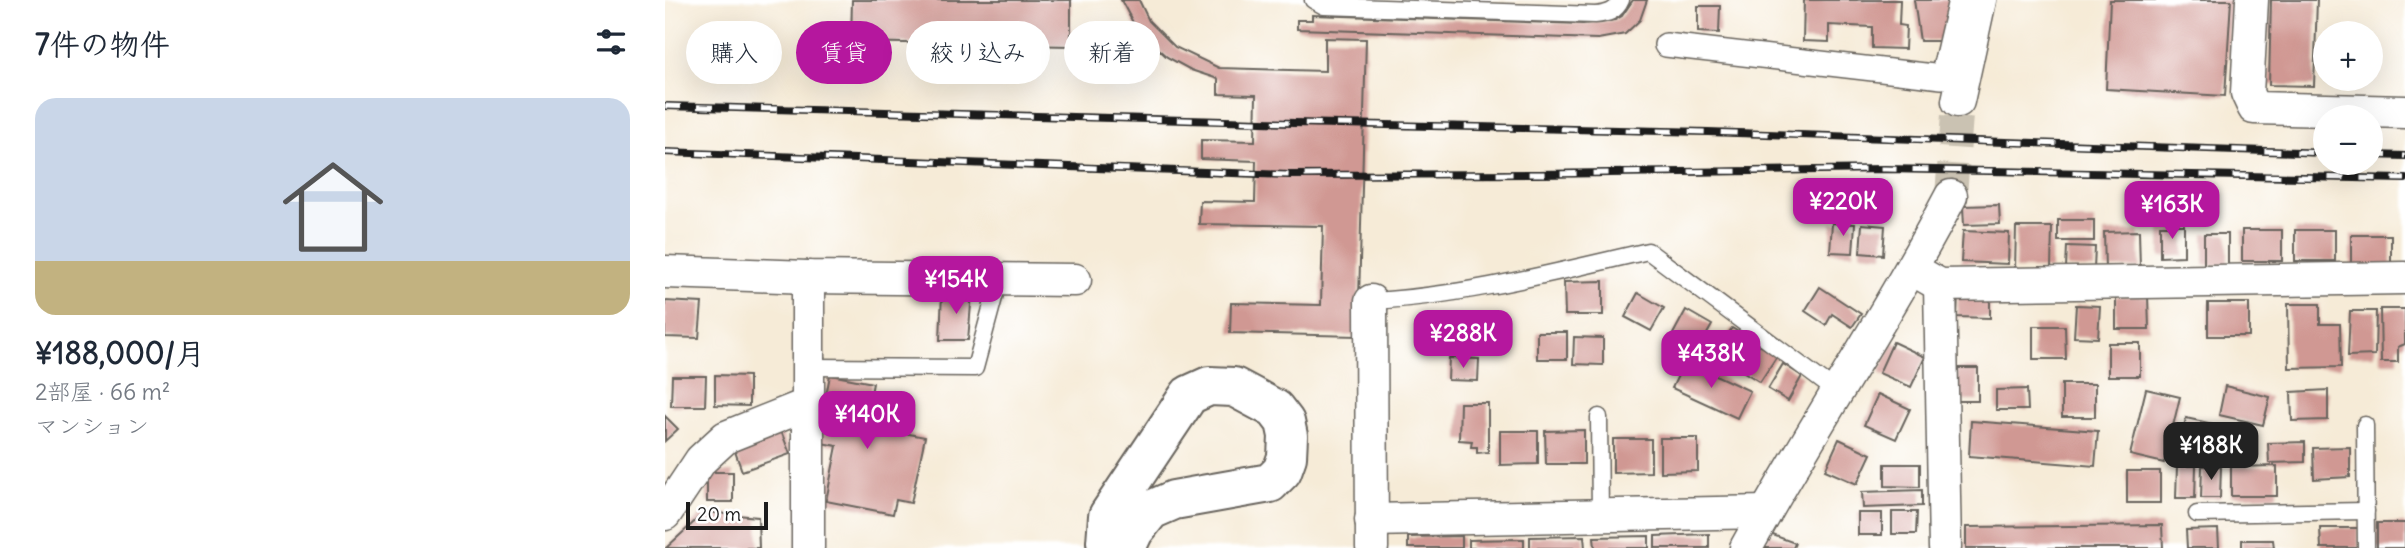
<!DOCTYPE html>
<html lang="ja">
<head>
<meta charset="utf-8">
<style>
  :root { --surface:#fff; --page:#f2f2f3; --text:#1f2937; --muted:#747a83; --line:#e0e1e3; --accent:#b5179e }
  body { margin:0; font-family:Delius,"Klee One",sans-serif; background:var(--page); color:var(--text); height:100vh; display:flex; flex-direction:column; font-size:26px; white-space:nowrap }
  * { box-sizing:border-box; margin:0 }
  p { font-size:23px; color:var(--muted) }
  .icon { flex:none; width:38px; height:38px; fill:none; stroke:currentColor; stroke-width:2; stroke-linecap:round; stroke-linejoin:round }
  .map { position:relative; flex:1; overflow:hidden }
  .sheet { display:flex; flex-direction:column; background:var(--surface); width:665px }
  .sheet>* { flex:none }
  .top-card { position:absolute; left:21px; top:21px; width:665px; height:63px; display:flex; gap:14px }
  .fabs { position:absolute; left:1648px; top:21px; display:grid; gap:14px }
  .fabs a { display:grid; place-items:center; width:70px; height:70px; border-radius:50%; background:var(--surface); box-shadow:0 7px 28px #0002; font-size:35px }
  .scale { position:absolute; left:21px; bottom:18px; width:82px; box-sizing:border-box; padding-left:7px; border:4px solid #1c1c1c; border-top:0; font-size:19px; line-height:24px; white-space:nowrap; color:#1c1c1c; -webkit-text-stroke:5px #fff; paint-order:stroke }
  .price { position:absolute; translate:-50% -60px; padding:0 16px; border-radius:14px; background:var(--accent); color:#fff; font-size:23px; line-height:46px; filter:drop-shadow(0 2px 4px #0008) }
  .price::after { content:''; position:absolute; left:50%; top:42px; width:21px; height:16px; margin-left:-10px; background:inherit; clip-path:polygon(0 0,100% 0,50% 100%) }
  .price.active { background:#222; color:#fff }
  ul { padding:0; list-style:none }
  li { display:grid; align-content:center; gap:14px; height:371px; padding:0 35px }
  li+li { border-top:2px solid var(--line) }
  li span { display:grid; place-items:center; height:217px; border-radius:21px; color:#555 }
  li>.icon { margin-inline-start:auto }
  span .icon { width:126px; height:126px; fill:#fffc; stroke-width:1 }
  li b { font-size:30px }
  h2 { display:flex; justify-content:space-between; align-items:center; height:84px; padding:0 35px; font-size:30px }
  .chip { padding:0 24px; border-radius:32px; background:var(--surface); box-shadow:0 7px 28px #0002; font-size:24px; line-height:63px }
  .chip.active { background:var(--accent); color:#fff }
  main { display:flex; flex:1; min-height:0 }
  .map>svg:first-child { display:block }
</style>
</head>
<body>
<main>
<section class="sheet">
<h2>7件の物件<svg class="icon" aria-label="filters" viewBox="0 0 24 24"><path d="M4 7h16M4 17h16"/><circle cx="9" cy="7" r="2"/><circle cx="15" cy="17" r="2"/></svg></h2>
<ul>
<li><span style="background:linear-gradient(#c9d6e8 75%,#c2b280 0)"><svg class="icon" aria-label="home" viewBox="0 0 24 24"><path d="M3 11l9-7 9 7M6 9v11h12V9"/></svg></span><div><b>¥188,000/月</b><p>2部屋 · 66 m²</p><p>マンション</p></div></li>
</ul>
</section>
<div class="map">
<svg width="1740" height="548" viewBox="0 0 1740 548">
  <rect width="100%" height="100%" fill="#fff"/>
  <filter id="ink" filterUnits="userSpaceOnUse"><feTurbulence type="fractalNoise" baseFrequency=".0143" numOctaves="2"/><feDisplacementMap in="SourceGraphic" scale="14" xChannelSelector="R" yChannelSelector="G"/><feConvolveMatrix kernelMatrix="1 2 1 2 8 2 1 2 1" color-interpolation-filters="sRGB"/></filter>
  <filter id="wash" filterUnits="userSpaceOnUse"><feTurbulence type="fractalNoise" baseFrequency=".00686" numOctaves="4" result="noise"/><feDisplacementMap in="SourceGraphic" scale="28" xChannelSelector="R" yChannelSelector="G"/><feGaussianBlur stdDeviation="1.57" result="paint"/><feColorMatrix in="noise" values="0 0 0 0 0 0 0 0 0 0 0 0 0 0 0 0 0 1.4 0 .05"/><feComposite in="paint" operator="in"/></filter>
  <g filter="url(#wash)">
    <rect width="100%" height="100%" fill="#f6ebd7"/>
    <g id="blocks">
      <!-- building -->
      <g fill="#d09893">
        <polygon points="187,0 406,0 406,46 186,42"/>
        <polygon points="456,0 474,0 484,21 510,47 554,68 660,71 660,38 701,39 693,336 565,333 566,303 656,305 658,226 534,224 535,201 590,202 591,161 536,159 536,140 590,141 591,95 553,94 553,79 526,70 502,57 472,30"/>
        <polygon points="968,0 982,0 975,20 960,34 933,39 632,29 632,20 647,20 647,15 918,24 950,20 957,16"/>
        <polygon points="1139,0 1235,0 1234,25 1241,26 1240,49 1207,48 1207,27 1164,25 1164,42 1138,41"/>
        <polygon points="1249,0 1284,0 1280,41 1255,41"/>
        <polygon points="1445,0 1566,0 1560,96 1441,89"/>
        <polygon points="1606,0 1652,0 1649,86 1604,85"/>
        <polygon points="1033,6 1055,6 1054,33 1033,32"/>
        <polygon points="1334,205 1335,224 1299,225 1298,206"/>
        <rect x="1393" y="220" width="36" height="21"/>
        <polygon points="1167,223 1190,224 1188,253 1165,252"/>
        <polygon points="1197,224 1220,226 1218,255 1195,253"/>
        <polygon points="1495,225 1519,225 1519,256 1495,257"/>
        <polygon points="1351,227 1387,227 1386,269 1350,269"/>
        <rect x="1577" y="230" width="40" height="31"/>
        <rect x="1630" y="230" width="40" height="31"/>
        <polygon points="1298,231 1344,233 1343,264 1296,262"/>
        <polygon points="1474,231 1475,268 1440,269 1439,232"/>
        <rect x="1539" y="234" width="24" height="31"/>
        <rect x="1686" y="235" width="40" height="31"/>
        <polygon points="1402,246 1430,247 1429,269 1401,268"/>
        <polygon points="938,281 938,315 900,315 899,282"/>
        <polygon points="1155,287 1196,314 1187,327 1167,314 1161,325 1140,311"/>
        <polygon points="307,292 303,340 275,340 277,293"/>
        <polygon points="973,293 999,308 986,331 960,317"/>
        <polygon points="1293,294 1325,295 1325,318 1292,317"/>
        <polygon points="1451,296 1483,296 1484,329 1451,329"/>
        <polygon points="0,301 37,303 34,338 0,337"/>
        <rect x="1543" y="303" width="41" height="33"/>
        <polygon points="1623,304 1655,304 1655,324 1675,324 1676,367 1624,368"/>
        <polygon points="1411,305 1435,306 1433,338 1409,337"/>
        <polygon points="1715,309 1740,309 1740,344 1733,347 1733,362 1716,362"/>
        <polygon points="1021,310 1047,325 1034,348 1008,334"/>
        <polygon points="1685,311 1711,311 1710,355 1683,356"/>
        <polygon points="1368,326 1400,326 1401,359 1368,359"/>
        <polygon points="786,328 816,329 815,351 785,350"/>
        <polygon points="1067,328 1112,356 1095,382 1050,354"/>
        <rect x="872" y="332" width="30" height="27"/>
        <polygon points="909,337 938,338 938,365 908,364"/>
        <polygon points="1228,342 1260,357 1246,387 1214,373"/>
        <rect x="1443" y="343" width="32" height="33"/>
        <polygon points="784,358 814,359 813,381 783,380"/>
        <polygon points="1020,361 1085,391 1072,418 1007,388"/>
        <polygon points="1118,364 1137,376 1123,401 1103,389"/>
        <rect x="1292" y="368" width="21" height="33"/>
        <polygon points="50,375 84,376 84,406 50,405"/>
        <polygon points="165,375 208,383 202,415 228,420 228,431 260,437 246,503 231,500 228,514 161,501 172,446 152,442"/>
        <polygon points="7,376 41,376 40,406 6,406"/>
        <rect x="1397" y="384" width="33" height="33"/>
        <polygon points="1560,386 1605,397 1598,425 1554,415"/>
        <polygon points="1362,389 1363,410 1331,410 1331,390"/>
        <polygon points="1481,389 1515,397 1499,463 1465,455"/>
        <polygon points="1663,390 1663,420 1627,421 1626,392"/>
        <polygon points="1213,394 1245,409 1231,439 1199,425"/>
        <polygon points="795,403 823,403 823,452 812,453 812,447 806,447 807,441 794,440"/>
        <polygon points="0,416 13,429 0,441"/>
        <polygon points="1521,418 1566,428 1559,457 1515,446"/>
        <polygon points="1306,421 1433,431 1430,466 1304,456"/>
        <polygon points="114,426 125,454 77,471 67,443"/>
        <polygon points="919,430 919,464 881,464 880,431"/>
        <polygon points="835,431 873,431 873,464 835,465"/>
        <polygon points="995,438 1033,438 1033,471 995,472"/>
        <polygon points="948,439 986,439 986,472 948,473"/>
        <polygon points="1174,439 1206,454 1192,484 1160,470"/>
        <polygon points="1640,442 1640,462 1604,463 1603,443"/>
        <polygon points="1685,447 1685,477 1649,479 1648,448"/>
        <polygon points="1220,464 1255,464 1255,487 1220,486"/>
        <polygon points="1512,466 1531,466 1530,498 1511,498"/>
        <polygon points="1537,466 1556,466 1555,498 1536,498"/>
        <polygon points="1612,466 1612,496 1566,496 1566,467"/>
        <rect x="1462" y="471" width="33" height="32"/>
        <rect x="42" y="472" width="26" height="30"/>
        <polygon points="1257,490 1257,506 1198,508 1197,492"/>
        <polygon points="40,512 93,517 94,548 1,548"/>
        <polygon points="1227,512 1252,512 1251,534 1227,534"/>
        <rect x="1193" y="513" width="24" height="22"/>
        <rect x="1712" y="523" width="28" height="25"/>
        <polygon points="1497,525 1498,548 1301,548 1301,527"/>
        <polygon points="1655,528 1694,528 1694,548 1656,548"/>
        <polygon points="1553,529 1554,548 1522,548 1521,530"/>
        <polygon points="1044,534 1044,548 990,548 990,536"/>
        <polygon points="1105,534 1130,543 1128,548 1099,548"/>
        <polygon points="797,536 797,548 743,548 743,537"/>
        <polygon points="919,536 920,548 865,548 865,537"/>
        <polygon points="984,536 984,548 930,548 929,537"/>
        <polygon points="859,539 859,548 804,548 804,540"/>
        <polygon points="1577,540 1608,540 1609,548 1577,548"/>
      </g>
    </g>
  </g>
  <g filter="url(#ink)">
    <use href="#blocks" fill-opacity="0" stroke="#68645d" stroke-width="2"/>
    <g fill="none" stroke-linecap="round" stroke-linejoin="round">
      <!-- minor-tunnel -->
      <polyline stroke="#cac2b2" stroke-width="32" stroke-dasharray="32 16" stroke-linecap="butt" points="1286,196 1293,101"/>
      <defs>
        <g id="service">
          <path d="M 648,0 L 659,6 L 930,15 C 942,14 951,12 956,0"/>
          <path d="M 706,301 C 800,296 891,272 983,251 L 1172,392"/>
          <polyline points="143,367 310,368 334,279"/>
          <polyline points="934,417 935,515"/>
          <polyline points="1700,425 1701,548"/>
          <polyline points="1532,514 1701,511"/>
        </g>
        <polyline id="pedestrian" points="1001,45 1277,77 1295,0"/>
        <g id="minor">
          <polyline points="1587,0 1582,93 1589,108 1740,112"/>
          <polyline points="1293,101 1315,0"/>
          <polyline points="1247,269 1275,285 1740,278"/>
          <polyline points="0,272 143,277 410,280"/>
          <polyline points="143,277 143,548"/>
          <polyline points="1275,285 1280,548"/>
          <polyline points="706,301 707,548"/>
          <polyline points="0,514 36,460 61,437 141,405"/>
          <polyline points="706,520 1101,512"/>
          <path d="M 1081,548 C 1146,429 1222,317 1286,196"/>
        </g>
        <polyline id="tertiary" points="445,548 441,542 443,516 524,395 544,386 569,387 610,409 620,422 623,436 622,457 617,471 605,483 509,500 486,510 469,531 461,548"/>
      </defs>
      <!-- service casing -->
      <use href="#service" stroke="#68645d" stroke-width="19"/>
      <!-- pedestrian casing -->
      <use href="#pedestrian" stroke="#68645d" stroke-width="26"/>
      <!-- minor casing -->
      <use href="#minor" stroke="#68645d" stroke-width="35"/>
      <!-- tertiary casing -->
      <use href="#tertiary" stroke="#68645d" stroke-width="42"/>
      <!-- service -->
      <use href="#service" stroke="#fff" stroke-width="16"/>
      <!-- pedestrian -->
      <use href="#pedestrian" stroke="#fff" stroke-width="23"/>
      <!-- minor -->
      <use href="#minor" stroke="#fff" stroke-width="32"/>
      <!-- tertiary -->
      <use href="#tertiary" stroke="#fff" stroke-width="38"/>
      <defs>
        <g id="rail">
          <polyline points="0,106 629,123 1043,132 1661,153"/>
          <polyline points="0,152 624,175 873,174 1220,169 1740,179"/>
          <polyline points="1706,155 1740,156"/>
        </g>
      </defs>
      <!-- rail casing -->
      <use href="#rail" stroke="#1c1c1c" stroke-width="8"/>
      <!-- rail -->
      <use href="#rail" stroke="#fff" stroke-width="5" stroke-dasharray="16" stroke-linecap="butt"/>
    </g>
  </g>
</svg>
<div class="fabs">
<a>+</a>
<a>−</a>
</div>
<div class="scale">20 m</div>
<b class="price" style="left:1178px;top:238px">¥220K</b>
<b class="price" style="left:1507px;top:241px">¥163K</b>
<b class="price" style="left:291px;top:316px">¥154K</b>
<b class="price" style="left:798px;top:370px">¥288K</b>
<b class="price" style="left:1046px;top:390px">¥438K</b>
<b class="price" style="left:202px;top:451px">¥140K</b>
<b class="price active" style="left:1546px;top:482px">¥188K</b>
<div class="top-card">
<a class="chip">購入</a>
<a class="chip active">賃貸</a>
<a class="chip">絞り込み</a>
<a class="chip">新着</a>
</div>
</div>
</main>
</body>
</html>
